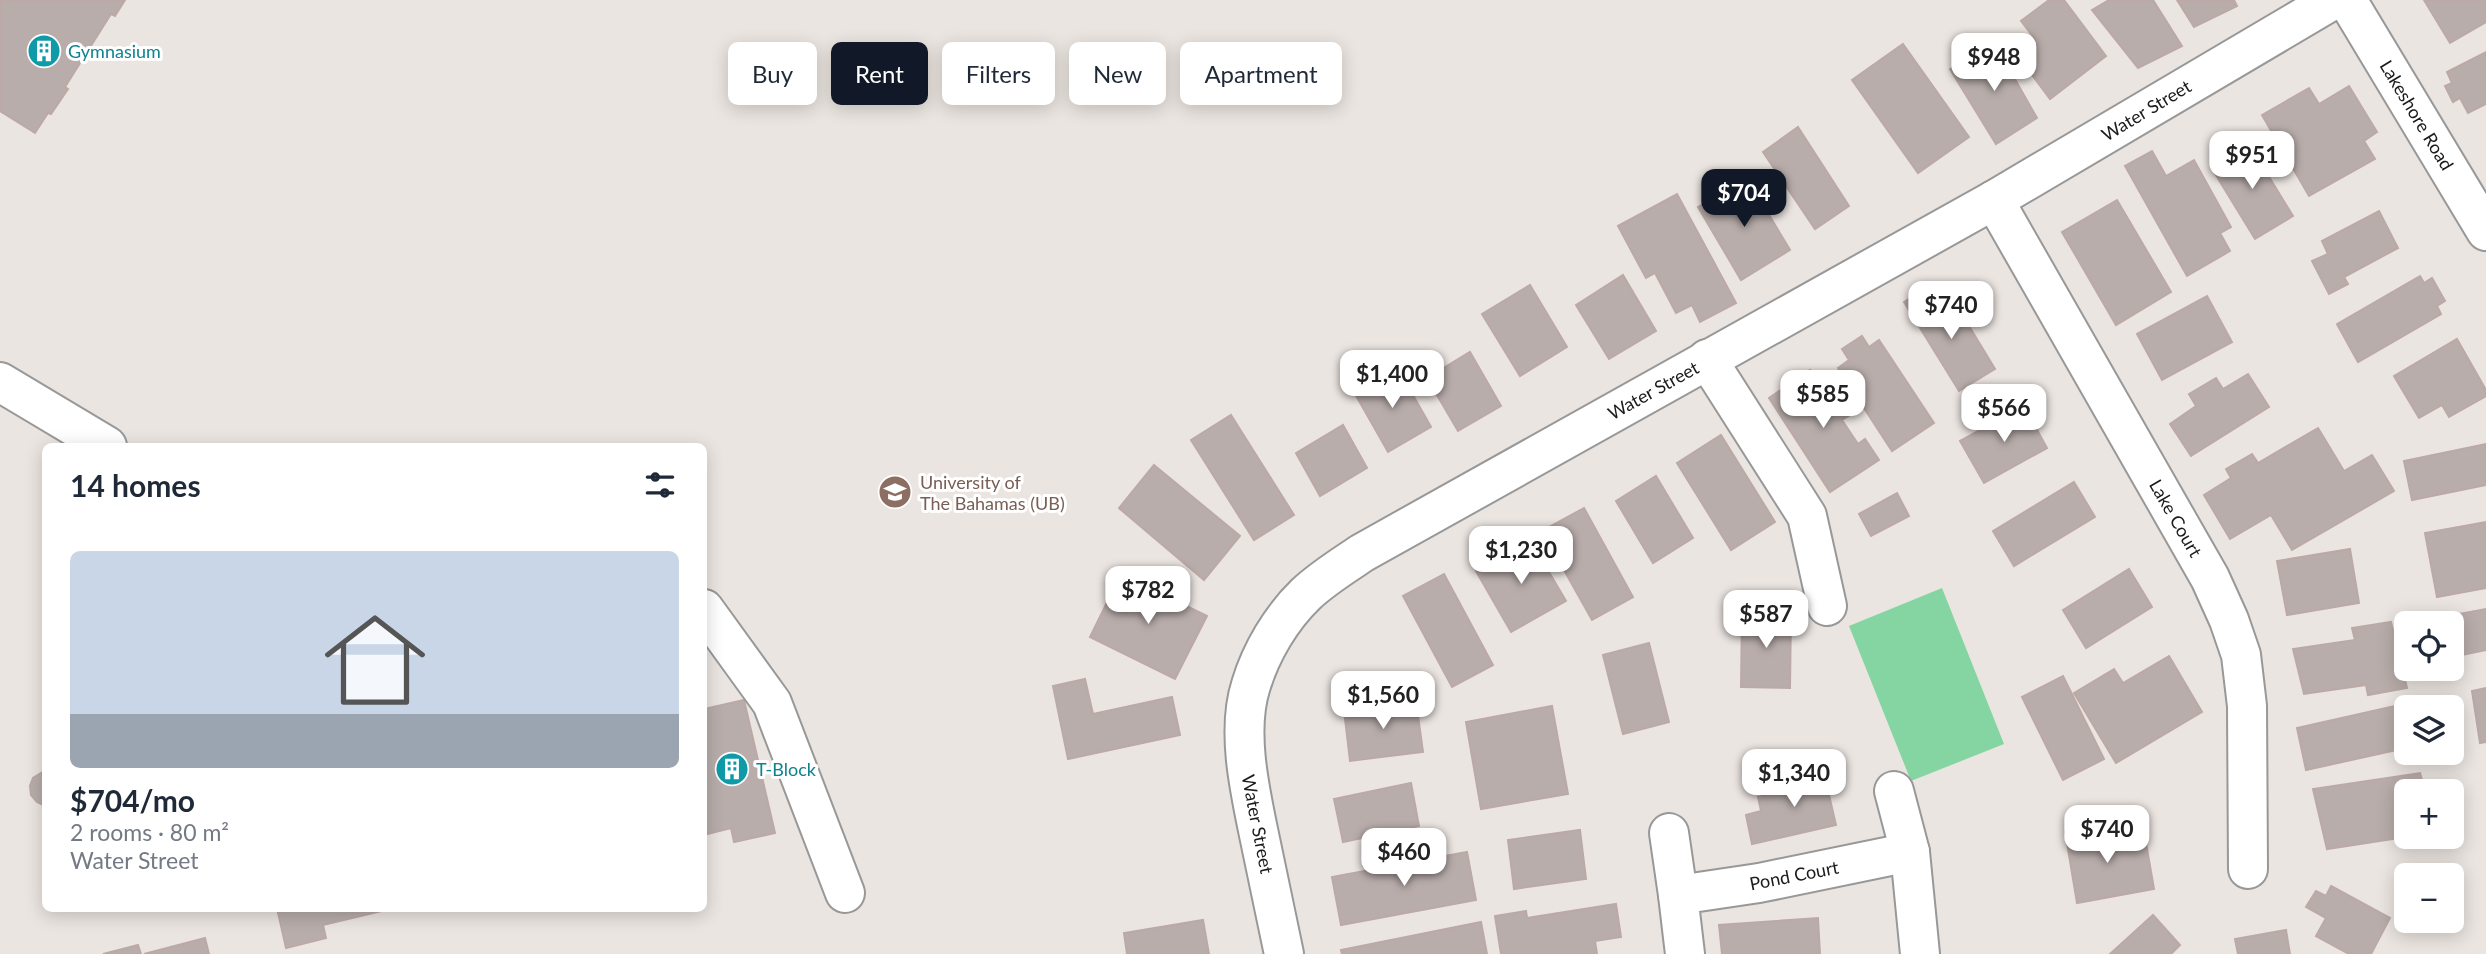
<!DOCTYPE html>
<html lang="en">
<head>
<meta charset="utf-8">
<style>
  :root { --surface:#fff; --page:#f2f2f3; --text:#1f2937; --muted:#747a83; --accent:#111827 }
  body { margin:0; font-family:Lato,sans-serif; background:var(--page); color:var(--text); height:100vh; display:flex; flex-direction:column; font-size:26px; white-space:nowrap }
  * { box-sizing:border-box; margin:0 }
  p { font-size:23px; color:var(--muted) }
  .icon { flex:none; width:38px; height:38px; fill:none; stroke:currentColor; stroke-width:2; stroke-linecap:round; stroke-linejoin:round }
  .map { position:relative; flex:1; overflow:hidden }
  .panel { position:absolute; left:42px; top:443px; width:665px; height:469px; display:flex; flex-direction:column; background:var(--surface); border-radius:10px; box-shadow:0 4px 18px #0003 }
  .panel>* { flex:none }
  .top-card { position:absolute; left:728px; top:42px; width:665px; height:63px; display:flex; gap:14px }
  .buttons { position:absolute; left:2394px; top:611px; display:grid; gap:14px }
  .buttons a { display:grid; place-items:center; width:70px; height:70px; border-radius:10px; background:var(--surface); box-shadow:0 4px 18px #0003; font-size:35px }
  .price { position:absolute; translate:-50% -60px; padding:0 16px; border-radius:14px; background:#fff; color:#222; font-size:23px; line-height:46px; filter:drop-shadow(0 2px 4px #0008) }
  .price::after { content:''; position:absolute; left:50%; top:42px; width:21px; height:16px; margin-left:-10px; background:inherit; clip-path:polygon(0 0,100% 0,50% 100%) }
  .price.current { background:var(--accent); color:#fff }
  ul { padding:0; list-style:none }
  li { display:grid; align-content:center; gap:14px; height:371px; padding:0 28px }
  li span { display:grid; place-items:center; height:217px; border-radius:10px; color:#555 }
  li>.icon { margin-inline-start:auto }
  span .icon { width:126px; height:126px; fill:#fffc; stroke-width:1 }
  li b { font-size:30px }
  h2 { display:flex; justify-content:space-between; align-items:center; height:84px; padding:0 28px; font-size:30px }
  .chip { padding:0 24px; border-radius:10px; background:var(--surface); box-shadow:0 4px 18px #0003; font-size:24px; line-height:63px }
  .chip.current { background:var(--accent); color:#fff }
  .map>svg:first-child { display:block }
</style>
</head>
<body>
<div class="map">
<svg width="2486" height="954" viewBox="0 0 2486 954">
  <rect width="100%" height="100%" fill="#ebe5e1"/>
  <!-- pitch -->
  <polygon fill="#84d5a2" points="1942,588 2004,744 1911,781 1849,626"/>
  <!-- building -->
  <g fill="#b8adab" stroke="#bca9a5" stroke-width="2">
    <polygon points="1,0 125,0 115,16 111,14 65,87 68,89 51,114 48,113 35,133 0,111"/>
    <polygon points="2049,0 2064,0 2106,56 2050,99 2015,52 2034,38 2021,21"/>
    <polygon points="2109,0 2153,0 2182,46 2138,68 2092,10"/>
    <polygon points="2177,0 2234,0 2237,6 2194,27"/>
    <polygon points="2424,0 2486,0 2486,22 2450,43"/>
    <polygon points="1903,44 1969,137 1918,173 1852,80"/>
    <polygon points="1995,44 2037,118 1996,144 1950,69"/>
    <polygon points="2486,52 2486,104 2468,113 2460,98 2453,102 2445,86 2452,83 2447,72"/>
    <polygon points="2349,86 2377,132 2364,141 2375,159 2309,196 2262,115 2309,88 2319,104"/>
    <polygon points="1798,127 1849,206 1815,229 1763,152"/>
    <polygon points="2249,144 2293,216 2255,239 2211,167"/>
    <polygon points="2152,151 2166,176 2194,160 2231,227 2220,233 2230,251 2187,276 2125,166"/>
    <polygon points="1747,178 1790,250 1741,280 1698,207"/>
    <polygon points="1677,194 1736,303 1700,322 1692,305 1676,313 1655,273 1646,278 1618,226"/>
    <polygon points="2117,200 2171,292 2116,325 2062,232"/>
    <polygon points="2379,211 2398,248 2344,277 2348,284 2329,294 2312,261 2328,254 2322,241"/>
    <polygon points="1623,275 1656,331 1609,359 1576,305"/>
    <polygon points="2420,276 2424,283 2432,278 2445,301 2437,306 2441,314 2358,362 2337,324"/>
    <polygon points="1530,285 1567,347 1520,376 1482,314"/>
    <polygon points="1926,288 1944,317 1958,308 1995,369 1959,391 1904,302"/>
    <polygon points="2207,296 2232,342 2162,380 2137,334"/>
    <polygon points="1862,336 1869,347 1879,340 1934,423 1892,451 1838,368 1849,360 1842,349"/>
    <polygon points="2457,339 2486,390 2486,396 2449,417 2442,405 2419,418 2394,376"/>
    <polygon points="1470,352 1501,406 1458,431 1427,378"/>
    <polygon points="1397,367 1431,427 1388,452 1354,392"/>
    <polygon points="1810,370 1822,389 1830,385 1850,415 1842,420 1858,444 1865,439 1879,460 1830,492 1769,398"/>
    <polygon points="2248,374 2269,407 2191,456 2170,424 2196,406 2189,394 2216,378 2223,389"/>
    <polygon points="2024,406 2047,448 1984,483 1960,441"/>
    <polygon points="1231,415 1294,515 1254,540 1191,440"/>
    <polygon points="1343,425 1367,468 1320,496 1296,453"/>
    <polygon points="2318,428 2344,471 2372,455 2394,491 2292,550 2271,515 2230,539 2204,495 2231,478 2226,469 2252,454 2258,463"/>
    <polygon points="1721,435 1775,522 1731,550 1677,463"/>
    <polygon points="2486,444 2486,485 2412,500 2404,461"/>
    <polygon points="1154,465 1240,536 1204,580 1119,508"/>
    <polygon points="1656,476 1693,538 1653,563 1616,501"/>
    <polygon points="2074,482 2095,517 2014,566 1993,531"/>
    <polygon points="1897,493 1909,516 1871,536 1859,514"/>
    <polygon points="1584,508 1633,597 1592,620 1542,531"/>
    <polygon points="2486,522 2486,588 2437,597 2425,533"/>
    <polygon points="1530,540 1566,601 1511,632 1476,571"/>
    <polygon points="2350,549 2359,603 2287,615 2277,561"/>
    <polygon points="2129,569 2152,607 2086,648 2063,610"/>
    <polygon points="1121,574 1207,616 1175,679 1090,637"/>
    <polygon points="1444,574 1493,665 1452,687 1403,596"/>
    <polygon points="2486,609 2486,650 2452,657 2452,623 2426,623 2426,620"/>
    <polygon points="1742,613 1791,614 1790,688 1741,687"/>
    <polygon points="2391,622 2407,688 2368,695 2366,685 2304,694 2293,649 2355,640 2352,628"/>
    <polygon points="1649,643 1669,722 1623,734 1603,655"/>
    <polygon points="2169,656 2202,712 2116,763 2074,693 2114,669 2123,683"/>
    <polygon points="2063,676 2104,759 2063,780 2022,697"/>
    <polygon points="1085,679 1093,714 1172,697 1180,735 1068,759 1053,686"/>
    <polygon points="2486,688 2486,742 2480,743 2472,691"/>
    <polygon points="744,700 775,833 734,842 731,828 704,835 704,709"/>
    <polygon points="1416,701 1423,752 1350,761 1344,710"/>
    <polygon points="2404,704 2406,717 2406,748 2306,770 2297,728"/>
    <polygon points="1552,706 1568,794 1481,809 1466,722"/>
    <polygon points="1822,765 1836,825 1752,844 1746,815 1761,811 1758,797 1801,787 1797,771"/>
    <polygon points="46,770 46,806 45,806 37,802 31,795 30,786 33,778"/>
    <polygon points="2420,773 2425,791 2406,791 2406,836 2412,836 2327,849 2313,789"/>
    <polygon points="1411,783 1419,826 1343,842 1334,799"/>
    <polygon points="2101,825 2104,844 2145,837 2154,889 2077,903 2065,831"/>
    <polygon points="1580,830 1586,879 1514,889 1508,840"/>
    <polygon points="1467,852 1476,900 1341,925 1332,877"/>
    <polygon points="2331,886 2390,918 2371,954 2349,954 2316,936 2326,918 2306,907 2316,891 2326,896"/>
    <polygon points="1616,904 1621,937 1595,941 1597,954 1501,954 1495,916 1526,911 1527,918"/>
    <polygon points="277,908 394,908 323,925 326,938 286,948"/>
    <polygon points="2153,915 2180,945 2171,954 2110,954"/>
    <polygon points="1818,918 1820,954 1722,954 1719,925"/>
    <polygon points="1203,920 1209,954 1127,954 1124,933"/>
    <polygon points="1481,922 1487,954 1342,954 1341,950"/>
    <polygon points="2286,930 2290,954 2238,954 2235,939"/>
    <polygon points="205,938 209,954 144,954"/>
    <polygon points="138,945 141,954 103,954"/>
  </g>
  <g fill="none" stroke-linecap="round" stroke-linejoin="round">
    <defs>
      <g id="minor">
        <polyline points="2347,0 2486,231"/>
        <polyline points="1994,200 2210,578 2229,620 2241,655 2247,706 2248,869"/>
        <polyline points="1707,359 1807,516 1827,606"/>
        <polyline points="0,382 107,446"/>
        <polyline points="704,609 772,703 845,893"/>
        <polyline points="1894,791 1910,852 1920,954"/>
        <polyline points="1669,833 1678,895"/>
        <path d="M 1284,954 C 1277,919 1269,884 1262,849 C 1252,800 1235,734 1251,685 C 1261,652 1281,618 1306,594 C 1323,578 1343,566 1362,553 L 1994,200 L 2333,0"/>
        <polyline points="1685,954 1678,895 1759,883 1910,852"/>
      </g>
    </defs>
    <!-- minor casing -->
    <use href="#minor" stroke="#989898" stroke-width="42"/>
    <!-- minor -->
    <use href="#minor" stroke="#fff" stroke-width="38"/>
  </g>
  <!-- icons -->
  <defs>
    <symbol id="building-disc" viewBox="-11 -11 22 22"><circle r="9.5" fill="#0f9aa8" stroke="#fff"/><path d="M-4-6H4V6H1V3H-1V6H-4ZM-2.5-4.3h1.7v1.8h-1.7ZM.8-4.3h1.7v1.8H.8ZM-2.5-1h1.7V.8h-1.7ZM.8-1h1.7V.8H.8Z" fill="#fff"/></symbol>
    <symbol id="university-disc" viewBox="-11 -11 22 22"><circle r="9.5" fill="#8d6e63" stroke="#fff"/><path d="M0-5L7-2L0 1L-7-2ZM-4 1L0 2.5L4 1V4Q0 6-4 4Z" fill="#fff"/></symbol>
  </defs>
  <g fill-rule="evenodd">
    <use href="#building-disc" x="25" y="32" width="38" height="38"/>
    <use href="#university-disc" x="876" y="473" width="38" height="38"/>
    <use href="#building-disc" x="713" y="750" width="38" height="38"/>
  </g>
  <g text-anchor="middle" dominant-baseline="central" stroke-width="6" stroke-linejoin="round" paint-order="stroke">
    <!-- culture labels -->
    <g font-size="18" fill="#0d838f" stroke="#fff" text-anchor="start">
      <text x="68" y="51">Gymnasium</text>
      <text x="756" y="769">T-Block</text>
    </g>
    <!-- street labels -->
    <g font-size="18" fill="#1b1b1b" stroke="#fff">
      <text transform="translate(2146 110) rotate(-31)">Water Street</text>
      <text transform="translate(2417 115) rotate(59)">Lakeshore Road</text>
      <text transform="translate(1653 390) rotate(-29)">Water Street</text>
      <text transform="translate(2176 518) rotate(60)">Lake Court</text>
      <text transform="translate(1258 824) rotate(79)">Water Street</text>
      <text transform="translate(1794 875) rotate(-11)">Pond Court</text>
    </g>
    <!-- education labels -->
    <g font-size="18" fill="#785e54" stroke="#fff" text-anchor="start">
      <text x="920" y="482">University of<tspan x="920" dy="21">The Bahamas (UB)</tspan></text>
    </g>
  </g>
</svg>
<div class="buttons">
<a><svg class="icon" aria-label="locate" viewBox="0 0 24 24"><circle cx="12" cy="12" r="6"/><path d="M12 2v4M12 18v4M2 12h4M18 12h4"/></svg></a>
<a><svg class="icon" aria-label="layers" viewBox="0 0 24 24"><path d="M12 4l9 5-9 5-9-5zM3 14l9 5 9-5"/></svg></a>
<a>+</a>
<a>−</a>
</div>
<b class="price" style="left:1994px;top:93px">$948</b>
<b class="price" style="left:2252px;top:191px">$951</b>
<b class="price current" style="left:1744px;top:229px">$704</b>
<b class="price" style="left:1951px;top:341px">$740</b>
<b class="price" style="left:1392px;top:410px">$1,400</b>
<b class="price" style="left:1823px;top:430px">$585</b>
<b class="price" style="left:2004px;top:444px">$566</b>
<b class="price" style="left:1521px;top:586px">$1,230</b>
<b class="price" style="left:1148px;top:626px">$782</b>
<b class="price" style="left:1766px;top:650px">$587</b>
<b class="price" style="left:1383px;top:731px">$1,560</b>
<b class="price" style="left:1794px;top:809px">$1,340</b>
<b class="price" style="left:2107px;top:865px">$740</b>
<b class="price" style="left:1404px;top:888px">$460</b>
<div class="top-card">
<a class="chip">Buy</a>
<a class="chip current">Rent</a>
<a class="chip">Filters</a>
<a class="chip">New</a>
<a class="chip">Apartment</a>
</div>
<section class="panel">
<h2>14 homes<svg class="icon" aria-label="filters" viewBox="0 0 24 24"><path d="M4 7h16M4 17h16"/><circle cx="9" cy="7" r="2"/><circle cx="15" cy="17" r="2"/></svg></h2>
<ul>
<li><span style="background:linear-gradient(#c9d6e8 75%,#9aa5b1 0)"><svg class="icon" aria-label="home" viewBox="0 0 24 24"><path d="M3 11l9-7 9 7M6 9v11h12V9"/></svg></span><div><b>$704/mo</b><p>2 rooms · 80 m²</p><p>Water Street</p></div></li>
</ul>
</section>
</div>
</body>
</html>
